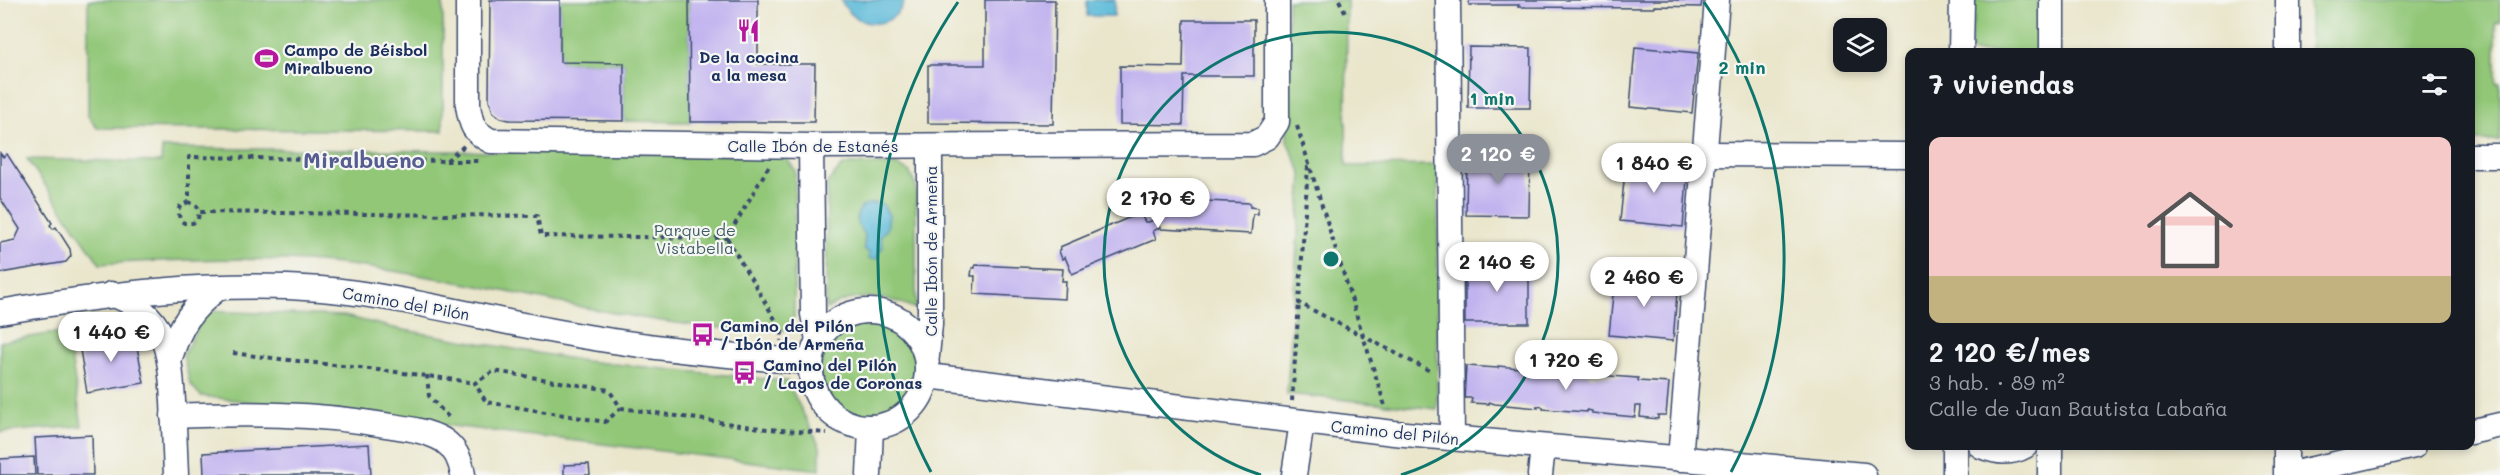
<!DOCTYPE html>
<html lang="es">
<head>
<meta charset="utf-8">
<style>
  :root { --surface:#171b24; --page:#20242c; --text:#f1f3f6; --muted:#9ea1a6; --accent:#8c9099 }
  body { margin:0; font-family:Mali,sans-serif; background:var(--page); color:var(--text); height:100vh; display:flex; flex-direction:column; font-size:22px; white-space:nowrap }
  * { box-sizing:border-box; margin:0 }
  p { font-size:20px; color:var(--muted) }
  .icon { flex:none; width:33px; height:33px; fill:none; stroke:currentColor; stroke-width:2; stroke-linecap:round; stroke-linejoin:round }
  .map { position:relative; flex:1; overflow:hidden }
  .panel { position:absolute; left:1905px; top:48px; width:570px; height:402px; display:flex; flex-direction:column; background:var(--surface); border-radius:12px; box-shadow:0 3px 9px #0003 }
  .panel>* { flex:none }
  .controls { position:absolute; left:1833px; top:18px; display:grid; gap:12px }
  .controls a { display:grid; place-items:center; width:54px; height:54px; border-radius:12px; background:var(--surface); box-shadow:0 3px 9px #0003; font-size:30px }
  .price { position:absolute; translate:-50% -51px; padding:0 14px; border-radius:21px; background:#fff; color:#222; font-size:20px; line-height:39px; filter:drop-shadow(0 2px 3px #0008) }
  .price::after { content:''; position:absolute; left:50%; top:36px; width:18px; height:14px; margin-left:-9px; background:inherit; clip-path:polygon(0 0,100% 0,50% 100%) }
  .price.active { background:var(--accent); color:#fff }
  ul { padding:0; list-style:none }
  li { display:grid; align-content:center; gap:12px; height:318px; padding:0 24px }
  li span { display:grid; place-items:center; height:186px; border-radius:12px; color:#555 }
  li>.icon { margin-inline-start:auto }
  span .icon { width:108px; height:108px; fill:#fffc; stroke-width:1 }
  li b { font-size:26px }
  h2 { display:flex; justify-content:space-between; align-items:center; height:72px; padding:0 24px; font-size:26px }
  .map>svg:first-child { display:block }
</style>
</head>
<body>
<div class="map">
<svg width="2500" height="475" viewBox="0 0 2500 475">
  <rect width="100%" height="100%" fill="#f6f6f2"/>
  <filter id="ink" filterUnits="userSpaceOnUse"><feTurbulence type="fractalNoise" baseFrequency=".0167" numOctaves="2"/><feDisplacementMap in="SourceGraphic" scale="12" xChannelSelector="R" yChannelSelector="G"/><feConvolveMatrix kernelMatrix="1 2 1 2 8 2 1 2 1" color-interpolation-filters="sRGB"/></filter>
  <filter id="wash" filterUnits="userSpaceOnUse"><feTurbulence type="fractalNoise" baseFrequency=".008" numOctaves="4" result="noise"/><feDisplacementMap in="SourceGraphic" scale="24" xChannelSelector="R" yChannelSelector="G"/><feGaussianBlur stdDeviation="1.35" result="paint"/><feColorMatrix in="noise" values="0 0 0 0 0 0 0 0 0 0 0 0 0 0 0 0 0 1.4 0 .05"/><feComposite in="paint" operator="in"/></filter>
  <g filter="url(#wash)">
    <rect width="100%" height="100%" fill="#eae6cc"/>
    <!-- green -->
    <g fill="#92c778" stroke="#567b6b" stroke-width="1.5">
      <polygon points="88,0 443,0 443,131 97,128 88,116"/>
      <polygon points="560,0 689,0 690,122 624,121 624,63 560,62"/>
      <polygon points="1288,0 1347,0 1346,166 1438,165 1437,409 1287,394 1302,174 1287,141"/>
      <polygon points="1972,0 2038,0 2038,52 1971,52"/>
      <polygon points="2310,0 2500,0 2500,22 2496,22 2496,83 2500,83 2500,141 2471,141 2470,52 2310,52"/>
      <path d="M 162,148 L 784,155 L 795,170 L 794,317 L 786,330 C 662,332 540,295 418,275 C 381,269 342,263 305,261 C 237,257 168,260 100,264 L 27,159 L 161,162 Z"/>
      <path d="M 850,164 L 896,165 L 909,171 L 916,187 L 916,309 C 885,295 856,292 826,309 L 827,183 L 842,166 Z"/>
      <polygon points="207,311 344,316 398,329 584,361 787,381 820,447 820,470 201,396 190,384 183,355"/>
      <circle cx="869" cy="370" r="48"/>
      <polygon points="67,331 82,426 0,432 0,342"/>
    </g>
    <!-- water -->
    <g fill="#59b9d8" stroke="#3a749b" stroke-width="1.5">
      <path d="M 841,0 L 905,0 C 893,33 854,29 841,0 Z"/>
      <polygon points="1087,0 1115,0 1114,16 1087,16"/>
      <path d="M 872,203 L 882,204 L 889,215 L 887,229 L 880,236 L 883,247 L 879,252 L 878,259 L 869,259 L 869,252 L 864,250 L 865,234 C 852,223 855,206 872,203 Z"/>
    </g>
    <g id="blocks">
      <!-- building -->
      <g fill="#c1b3ef">
        <polygon points="490,0 560,0 560,62 624,63 624,121 509,120 501,118 493,112 489,100"/>
        <polygon points="689,0 758,0 758,64 815,64 814,122 690,122"/>
        <polygon points="985,0 1055,0 1053,124 928,123 928,65 985,65"/>
        <polygon points="1469,0 1702,0 1701,7 1654,6 1654,8 1518,7 1519,5 1469,5"/>
        <polygon points="1184,20 1254,20 1254,76 1184,76 1183,125 1120,124 1120,66 1183,67"/>
        <polygon points="1469,47 1531,48 1530,108 1468,108"/>
        <polygon points="1635,47 1698,53 1692,113 1630,107"/>
        <polygon points="0,153 3,157 7,154 52,223 50,225 53,229 56,227 70,249 71,256 66,262 0,273 0,243 15,240 20,229 0,198"/>
        <polygon points="1467,155 1530,155 1529,216 1466,215"/>
        <polygon points="1626,161 1688,167 1683,227 1620,221"/>
        <polygon points="1162,199 1250,203 1250,207 1258,208 1258,214 1253,214 1251,234 1161,229 1161,227 1153,231 1156,239 1072,274 1065,257 1062,259 1059,251 1061,249 1060,247 1140,213 1145,222 1149,222 1161,216"/>
        <rect x="1465" y="263" width="64" height="60"/>
        <polygon points="975,265 1063,269 1062,281 1066,281 1065,299 974,294 975,276 971,276 972,268 975,268"/>
        <polygon points="1615,275 1678,281 1673,341 1609,335"/>
        <polygon points="134,332 144,383 87,393 79,343"/>
        <polygon points="1466,366 1498,368 1498,366 1541,370 1541,372 1546,372 1546,370 1589,374 1589,376 1595,377 1595,375 1638,378 1638,381 1669,383 1666,415 1658,415 1658,419 1640,417 1641,406 1636,406 1635,417 1592,413 1592,411 1587,410 1587,412 1543,409 1543,407 1537,406 1538,408 1495,404 1489,402 1489,404 1471,403 1472,398 1464,398"/>
        <polygon points="92,435 93,475 37,475 35,438"/>
        <polygon points="369,444 371,475 204,475 203,453"/>
        <polygon points="34,457 35,475 0,475 0,459"/>
        <polygon points="589,464 590,475 564,475 564,465"/>
      </g>
    </g>
  </g>
  <g filter="url(#ink)">
    <use href="#blocks" fill-opacity="0" stroke="#3a4a6e" stroke-width="1.5"/>
    <g fill="none" stroke-linecap="round" stroke-linejoin="round">
      <defs>
        <g id="minor">
          <path d="M 468,0 L 468,105 C 471,125 473,132 491,141 L 811,146 L 1253,144 L 1267,137 L 1277,122 L 1277,0"/>
          <polyline points="1448,0 1452,437"/>
          <polyline points="1961,52 1962,0"/>
          <polyline points="2052,52 2052,0"/>
          <polyline points="2288,52 2288,0"/>
          <polyline points="811,146 813,314 818,340"/>
          <polyline points="1705,154 1910,155"/>
          <polyline points="2470,156 2500,156"/>
          <path d="M 111,294 C 166,313 170,350 173,401 C 174,426 175,450 176,475"/>
          <circle cx="869" cy="369" r="58"/>
          <path d="M 0,312 C 106,294 213,281 321,289 C 400,296 476,317 554,331 C 638,347 725,356 811,362"/>
          <polyline points="927,356 930,324 930,146"/>
          <path d="M 170,358 C 180,325 191,309 218,288"/>
          <polyline points="928,376 1394,433 1864,475"/>
          <path d="M 173,416 C 245,413 314,413 385,425 C 404,428 426,430 443,440 C 455,448 461,461 463,475"/>
          <polyline points="2470,432 2500,425"/>
          <path d="M 1981,446 C 1995,452 2011,454 2025,446"/>
          <polyline points="1680,459 1717,0"/>
          <polyline points="869,475 871,427"/>
          <polyline points="1294,475 1302,422"/>
          <polyline points="1540,475 1543,447"/>
          <polyline points="1955,475 1955,446"/>
          <polyline points="2050,475 2050,446"/>
          <polyline points="2286,475 2286,446"/>
          <polyline points="2287,475 2414,446"/>
        </g>
      </defs>
      <!-- minor casing -->
      <use href="#minor" stroke="#3a4a6e" stroke-width="27"/>
      <!-- path -->
      <g stroke="#3a4a6e" stroke-width="4" stroke-dasharray="4.5 4.5" stroke-linecap="butt">
        <polyline points="1339,0 1347,16"/>
        <polyline points="1297,126 1386,409"/>
        <polyline points="464,146 446,161 189,157 189,202 197,206 199,212 537,216 541,236 727,238 769,166"/>
        <polyline points="446,161 481,161"/>
        <polyline points="1308,166 1299,303 1432,372"/>
        <polyline points="189,202 181,205 178,210 180,220 184,223 193,223 198,219 199,212"/>
        <polyline points="727,238 782,331 781,341"/>
        <path d="M 233,353 C 313,364 395,370 475,383"/>
        <polyline points="427,375 429,396 451,420"/>
        <polyline points="1292,401 1299,303"/>
        <polyline points="621,408 605,422 486,402 475,383 494,371 609,390 621,408 767,429 827,433"/>
      </g>
      <!-- minor -->
      <use href="#minor" stroke="#fff" stroke-width="24"/>
    </g>
  </g>
  <!-- distance rings -->
  <g fill="none" stroke="#0f766e" stroke-width="3">
    <path d="M1261 475A227 227 0 1 1 1401 475"/>
    <path d="M931 472A453 453 0 0 1 958 2M1704 2A453 453 0 0 1 1731 472"/>
  </g>
  <!-- icons -->
  <defs>
    <symbol id="restaurant-bare" viewBox="-9 -9 18 18"><path d="M-5-6h1v4h1v-4h1v4h1v-4h1v5L-1.5 .5V6h-2V.5L-5-1ZM5-6V6H3V1.5H1.5Q1.5-4 5-6Z" fill="#b5179e" stroke="#f6f6f2" stroke-width="2.5" paint-order="stroke"/></symbol>
    <symbol id="stadium-bare" viewBox="-9 -9 18 18"><path d="M0-5a6.5 5 0 1 0 0 10a6.5 5 0 1 0 0-10ZM-3.5-1.8h7v3.6h-7Z" fill="#b5179e" stroke="#f6f6f2" stroke-width="2.5" paint-order="stroke"/></symbol>
    <symbol id="bus-bare" viewBox="-9 -9 18 18"><path d="M-5-6H5V4H4V6H2V4H-2V6H-4V4H-5ZM-3.5-4V0h7V-4ZM-3.5 1.2v1.5H-2V1.2ZM2 1.2v1.5H3.5V1.2Z" fill="#b5179e" stroke="#f6f6f2" stroke-width="2.5" paint-order="stroke"/></symbol>
  </defs>
  <g fill-rule="evenodd">
    <use href="#restaurant-bare" x="732" y="14" width="33" height="33"/>
    <use href="#stadium-bare" x="250" y="42" width="33" height="33"/>
    <use href="#bus-bare" x="686" y="318" width="33" height="33"/>
    <use href="#bus-bare" x="728" y="356" width="33" height="33"/>
  </g>
  <g text-anchor="middle" dominant-baseline="central" stroke-width="4.5" stroke-linejoin="round" paint-order="stroke">
    <!-- poi labels -->
    <g font-size="16" font-weight="bold" fill="#1b2f5e" stroke="#f6f6f2" text-anchor="start">
      <text x="284" y="49">Campo de Béisbol<tspan x="284" dy="18">Miralbueno</tspan></text>
      <text x="749" y="56" text-anchor="middle">De la cocina<tspan x="749" dy="18">a la mesa</tspan></text>
      <text x="720" y="325">Camino del Pilón<tspan x="720" dy="18">/ Ibón de Armeña</tspan></text>
      <text x="763" y="364">Camino del Pilón<tspan x="763" dy="18">/ Lagos de Coronas</tspan></text>
    </g>
    <!-- street labels -->
    <g font-size="16" fill="#1b2f5e" stroke="#f6f6f2">
      <text x="813" y="145">Calle Ibón de Estanés</text>
      <text transform="translate(930 251) rotate(-90)">Calle Ibón de Armeña</text>
      <text transform="translate(406 303) rotate(10)">Camino del Pilón</text>
      <text transform="translate(1395 432) rotate(6)">Camino del Pilón</text>
    </g>
    <!-- park labels -->
    <g font-size="16" fill="#3f5d66" stroke="#f6f6f2">
      <text x="695" y="229">Parque de<tspan x="695" dy="18">Vistabella</tspan></text>
    </g>
    <!-- district labels -->
    <g font-size="22" font-weight="bold" fill="#555d91" stroke="#f6f6f2">
      <text x="364" y="159">Miralbueno</text>
    </g>
  </g>
  <circle cx="1331" cy="259" r="9" fill="#0f766e" stroke="#f6f6f2" stroke-width="3"/>
  <g font-size="18" text-anchor="middle" font-weight="bold" fill="#0f766e" stroke="#f6f6f2" stroke-width="4.5" stroke-linejoin="round" paint-order="stroke">
    <text x="1742" y="74">2 min</text>
    <text x="1492" y="105">1 min</text>
  </g>
</svg>
<div class="controls">
<a><svg class="icon" aria-label="layers" viewBox="0 0 24 24"><path d="M12 4l9 5-9 5-9-5zM3 14l9 5 9-5"/></svg></a>
</div>
<b class="price active" style="left:1498px;top:185px">2 120 €</b>
<b class="price" style="left:1654px;top:194px">1 840 €</b>
<b class="price" style="left:1158px;top:229px">2 170 €</b>
<b class="price" style="left:1497px;top:293px">2 140 €</b>
<b class="price" style="left:1644px;top:308px">2 460 €</b>
<b class="price" style="left:111px;top:363px">1 440 €</b>
<b class="price" style="left:1566px;top:391px">1 720 €</b>
<section class="panel">
<h2>7 viviendas<svg class="icon" aria-label="filters" viewBox="0 0 24 24"><path d="M4 7h16M4 17h16"/><circle cx="9" cy="7" r="2"/><circle cx="15" cy="17" r="2"/></svg></h2>
<ul>
<li><span style="background:linear-gradient(#f6c9c9 75%,#c2b280 0)"><svg class="icon" aria-label="home" viewBox="0 0 24 24"><path d="M3 11l9-7 9 7M6 9v11h12V9"/></svg></span><div><b>2 120 €/mes</b><p>3 hab. · 89 m²</p><p>Calle de Juan Bautista Labaña</p></div></li>
</ul>
</section>
</div>
</body>
</html>
